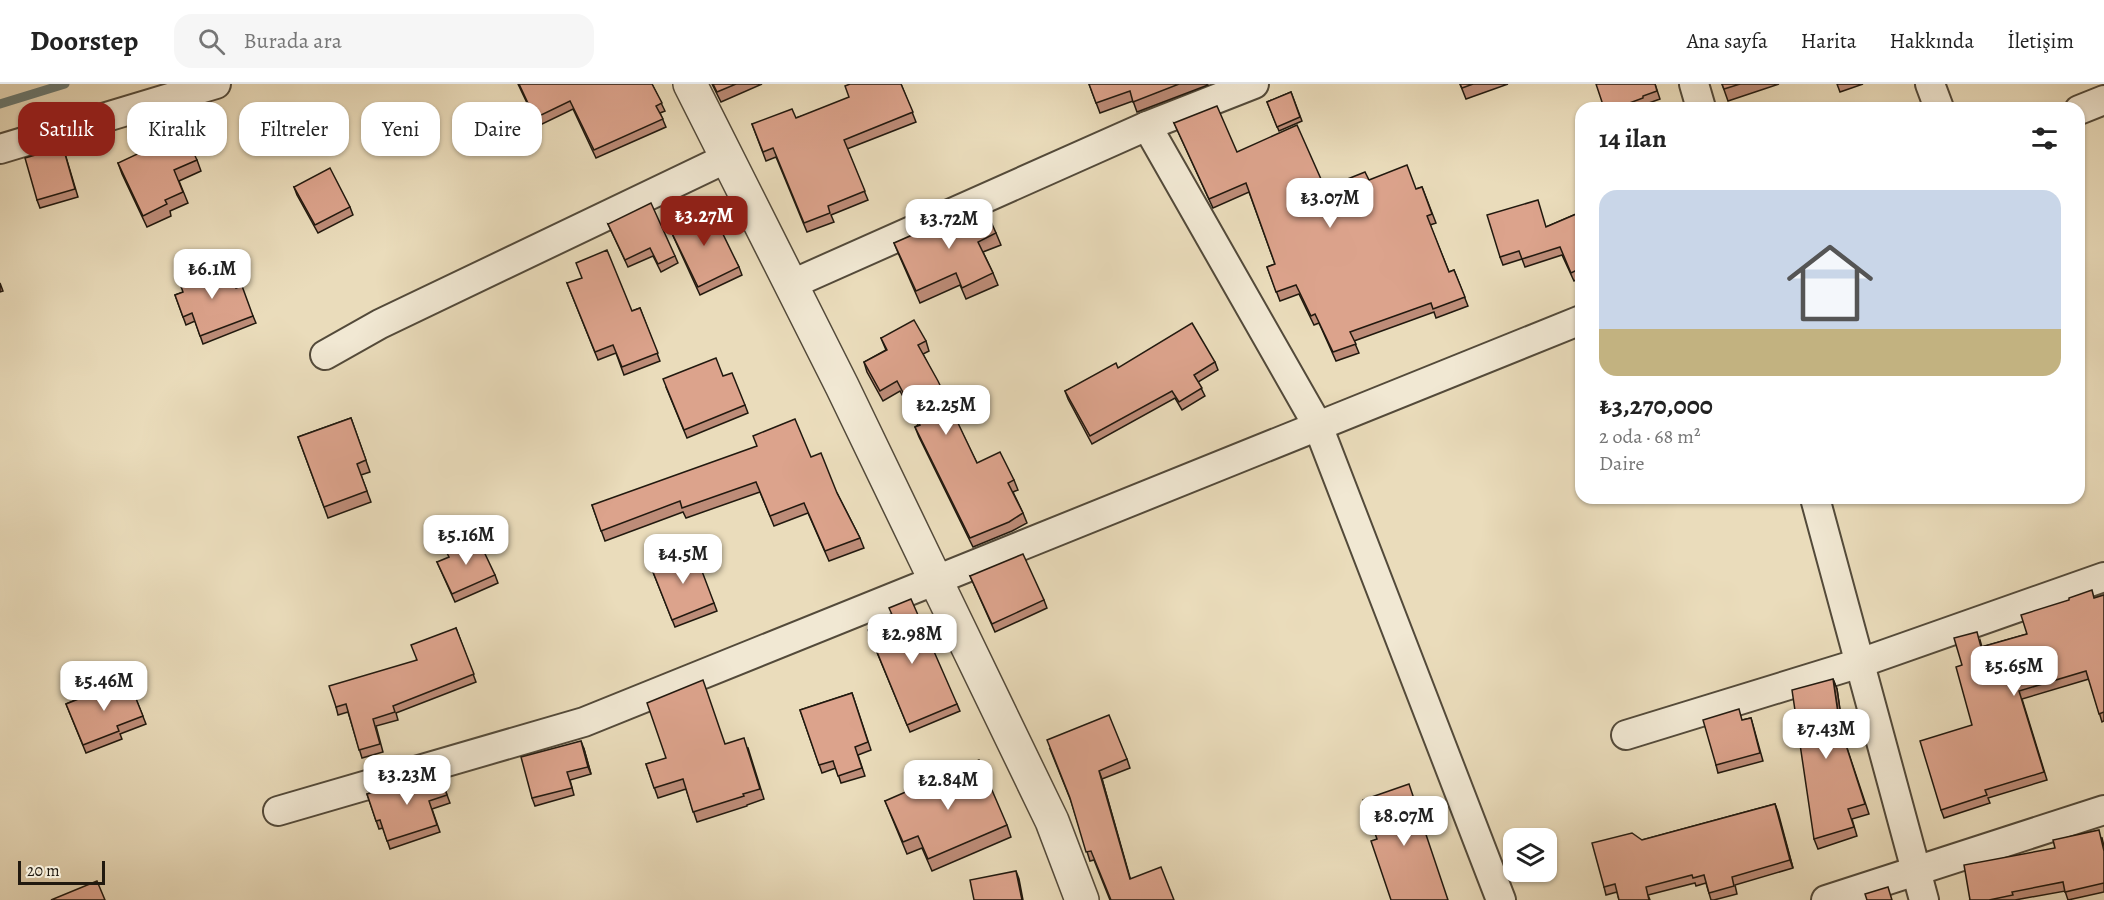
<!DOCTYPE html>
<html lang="tr">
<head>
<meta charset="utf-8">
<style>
  :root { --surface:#fff; --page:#f6f6f6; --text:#222; --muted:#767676; --line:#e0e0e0; --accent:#8f2418 }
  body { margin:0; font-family:Alegreya,serif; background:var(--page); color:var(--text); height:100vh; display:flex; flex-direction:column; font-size:22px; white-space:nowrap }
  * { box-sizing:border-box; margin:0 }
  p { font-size:20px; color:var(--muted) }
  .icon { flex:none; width:33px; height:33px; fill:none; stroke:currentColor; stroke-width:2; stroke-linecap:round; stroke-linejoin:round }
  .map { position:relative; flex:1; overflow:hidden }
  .panel { position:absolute; left:1575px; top:18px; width:510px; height:402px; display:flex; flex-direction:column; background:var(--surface); border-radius:18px; box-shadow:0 2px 4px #0004 }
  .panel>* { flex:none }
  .banner { position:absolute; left:18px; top:18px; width:570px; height:54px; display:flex; gap:12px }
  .controls { position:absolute; left:1503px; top:744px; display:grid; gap:12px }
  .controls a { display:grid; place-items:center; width:54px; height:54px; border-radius:12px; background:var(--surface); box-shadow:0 2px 4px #0004; font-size:30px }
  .scale { position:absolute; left:18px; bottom:15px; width:87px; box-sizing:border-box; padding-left:6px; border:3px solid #21190f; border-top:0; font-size:16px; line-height:21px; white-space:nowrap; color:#21190f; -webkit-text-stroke:4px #f1e8d3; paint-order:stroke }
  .price { position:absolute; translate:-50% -51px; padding:0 14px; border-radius:12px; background:#fff; color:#222; font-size:20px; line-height:39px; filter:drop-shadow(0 2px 3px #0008) }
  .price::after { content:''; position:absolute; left:50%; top:36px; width:18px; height:14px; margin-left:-9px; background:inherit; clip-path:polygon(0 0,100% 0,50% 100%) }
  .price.on { background:var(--accent); color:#fff }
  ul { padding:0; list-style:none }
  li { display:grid; align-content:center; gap:12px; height:318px; padding:0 24px }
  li+li { border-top:2px solid var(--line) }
  li span { display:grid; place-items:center; height:186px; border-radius:18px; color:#555 }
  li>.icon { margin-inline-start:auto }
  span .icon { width:108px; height:108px; fill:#fffc; stroke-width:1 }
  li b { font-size:26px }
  h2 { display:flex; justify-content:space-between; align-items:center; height:72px; padding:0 24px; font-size:26px }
  .pill { padding:0 21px; border-radius:18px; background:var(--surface); box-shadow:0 2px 4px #0004; font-size:21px; line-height:54px }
  .pill.on { background:var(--accent); color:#fff }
  header { display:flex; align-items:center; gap:36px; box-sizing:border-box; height:84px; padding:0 30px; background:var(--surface); border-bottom:2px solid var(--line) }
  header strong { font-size:28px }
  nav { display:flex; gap:33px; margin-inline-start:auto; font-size:21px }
  .search { width:420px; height:54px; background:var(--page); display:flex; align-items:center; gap:15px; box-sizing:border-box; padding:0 21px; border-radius:18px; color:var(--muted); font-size:22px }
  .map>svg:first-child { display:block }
</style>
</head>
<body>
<header>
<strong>Doorstep</strong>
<div class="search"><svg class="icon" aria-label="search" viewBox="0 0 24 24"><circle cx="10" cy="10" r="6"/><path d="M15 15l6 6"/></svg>Burada ara</div>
<nav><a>Ana sayfa</a><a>Harita</a><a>Hakkında</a><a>İletişim</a></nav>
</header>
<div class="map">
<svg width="2104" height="816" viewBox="0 0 2104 816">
  <rect width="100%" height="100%" fill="#eadcbb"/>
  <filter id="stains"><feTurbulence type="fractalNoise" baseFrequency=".00333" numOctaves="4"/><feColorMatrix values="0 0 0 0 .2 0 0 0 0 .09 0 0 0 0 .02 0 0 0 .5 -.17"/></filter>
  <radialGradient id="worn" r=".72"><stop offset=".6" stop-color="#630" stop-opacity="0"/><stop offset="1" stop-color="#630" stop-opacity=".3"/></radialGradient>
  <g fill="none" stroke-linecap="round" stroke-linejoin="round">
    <!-- stream -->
    <polyline stroke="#697a74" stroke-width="9" points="0,20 65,0"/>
    <defs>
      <g id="minor">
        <polyline points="1694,0 1701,24"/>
        <polyline points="1930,0 1939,24"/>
        <polyline points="2079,26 2104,16"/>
        <polyline points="1147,42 1318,342 1501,816"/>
        <polyline points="0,65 216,0"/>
        <polyline points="790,201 1147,42 1254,0"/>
        <polyline points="325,271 380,240 727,74"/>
        <polyline points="1815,414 1924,816"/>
        <polyline points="1626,651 1860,579 2104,493"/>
        <polyline points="278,727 584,638 1581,236"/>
        <polyline points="1826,816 2104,726"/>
      </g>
      <polyline id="tertiary" points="690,0 842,302 935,495 1052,737 1082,816"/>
    </defs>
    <!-- minor casing -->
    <use href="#minor" stroke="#534a3a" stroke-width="32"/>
    <!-- tertiary casing -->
    <use href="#tertiary" stroke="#534a3a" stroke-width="36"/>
    <!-- minor -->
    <use href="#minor" stroke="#f1e8d3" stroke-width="28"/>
    <!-- tertiary -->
    <use href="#tertiary" stroke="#f1e8d3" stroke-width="33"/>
  </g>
  <!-- wall -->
  <g fill="#bd8c78" stroke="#21190f" stroke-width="1.5">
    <polygon points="518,0 652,0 665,27 660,29 666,43 596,74 573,25 538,42"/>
    <polygon points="712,0 762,0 721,18"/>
    <polygon points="901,0 916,38 847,65 868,116 831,131 834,138 807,148 776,73 766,77 752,40 796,34"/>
    <polygon points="1089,0 1207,0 1208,1 1137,28 1133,17 1100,29"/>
    <polygon points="1460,0 1508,0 1466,15"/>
    <polygon points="1655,0 1660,15 1646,20 1646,22 1640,24 1604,24"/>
    <polygon points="1722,0 1779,0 1728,17"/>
    <polygon points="1837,0 1863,0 1840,8"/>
    <polygon points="1291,8 1302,37 1279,47 1267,18"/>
    <polygon points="1174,39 1237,68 1325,104 1369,96 1416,105 1422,103 1436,139 1430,141 1449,188 1454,186 1468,222 1436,234 1434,228 1354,257 1359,269 1336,277 1319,239 1314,241 1299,210 1280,217 1267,183 1275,180 1249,108 1213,124"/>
    <polygon points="63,63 78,113 40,124 37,116"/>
    <polygon points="197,76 201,87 179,97 188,119 170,127 171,132 147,143 122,90 118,79"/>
    <polygon points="294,103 350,123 353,131 318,149 297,111"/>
    <polygon points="1581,128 1581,193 1574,197 1562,171 1525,183 1522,175 1503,181 1500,173 1546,143"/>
    <polygon points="714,139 739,183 742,191 700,211 669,143"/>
    <polygon points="608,140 675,172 678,179 661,188 653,172 628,183"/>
    <polygon points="996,149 1001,161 983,168 993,189 998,201 966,215 960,201 920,219 899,171 894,159"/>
    <polygon points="224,194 236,204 253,232 256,239 203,260 195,237 186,241 175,211"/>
    <polygon points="567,199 632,227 640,224 660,277 624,291 616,269 598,276"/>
    <polygon points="881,254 926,257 929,267 923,270 977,379 1014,396 1018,406 1013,408 1023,429 1027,439 1012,447 973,463 919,353 915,343 918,341 900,307 883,317 867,288 864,278 886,266"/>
    <polygon points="1215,278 1218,286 1198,298 1205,312 1182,326 1175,314 1092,360 1068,315 1065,307 1118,284"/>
    <polygon points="723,292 745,321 748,329 687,354 666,303"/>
    <polygon points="351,334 370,388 361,391 371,418 328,434 298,353"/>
    <polygon points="811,373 837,409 860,454 864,464 829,477 808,429 774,442 760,408 686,434 683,428 605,457 592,421"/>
    <polygon points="437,478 495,491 498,499 455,518"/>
    <polygon points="651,483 714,519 717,527 675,543"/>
    <polygon points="970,492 1044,516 1047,524 995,548"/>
    <polygon points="2104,511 2104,637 2102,638 2089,595 2022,615 2047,696 1988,714 1990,719 1944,734 1941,726 1972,641 1962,581 1980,556 1982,563 2027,550 2095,514"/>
    <polygon points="894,535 957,620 960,627 910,648 871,554"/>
    <polygon points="456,544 476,598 396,629 398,636 376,642 383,668 362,674 348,628 338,631 336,623 417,576"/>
    <polygon points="128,595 146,640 120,650 122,655 86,669 66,620"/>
    <polygon points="1833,595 1837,605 1844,655 1869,730 1852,735 1857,752 1818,765 1814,755"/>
    <polygon points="852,609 871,666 858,671 865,692 841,699 836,684 822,689 800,626"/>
    <polygon points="1751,634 1763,677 1718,689 1716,681 1743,636"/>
    <polygon points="725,660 748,664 764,715 747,721 747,722 697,738 686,705 658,714 646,680"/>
    <polygon points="584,665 591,690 570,696 574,711 535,722 532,714"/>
    <polygon points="1050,665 1127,675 1130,684 1102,695 1130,795 1110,816 1094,776 1090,777 1071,717"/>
    <polygon points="439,689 450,719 432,725 440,748 390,765 383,744 379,745 367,710"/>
    <polygon points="885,717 1007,741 1011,753 932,787 922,764 907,770"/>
    <polygon points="1775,720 1793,784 1735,801 1737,810 1714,816 1711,816 1706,799 1696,802 1695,799 1648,811 1650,816 1619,816 1617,808 1606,811 1604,803 1642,756"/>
    <polygon points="2102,754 2104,762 2104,808 2068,816 2065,807 2015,816 1970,816 2055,764"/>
  </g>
  <!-- shaded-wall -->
  <g fill="#9a7262" stroke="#21190f" stroke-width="1.5">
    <polygon points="0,199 3,207 0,208"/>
    <polygon points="1833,595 1837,605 1846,666 1842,656"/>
    <polygon points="581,657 584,665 591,690 588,683"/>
    <polygon points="1099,687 1102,695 1133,804 1130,795"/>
    <polygon points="1775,720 1778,728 1793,784 1790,776"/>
    <polygon points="1016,787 1019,795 1023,816 1022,816"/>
  </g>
  <!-- building -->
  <g fill="#dca38c" stroke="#21190f" stroke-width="1.5">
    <polygon points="519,0 652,0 662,19 656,22 663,35 594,66 570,17 535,34"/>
    <polygon points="713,0 736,0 717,8"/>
    <polygon points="850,0 901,0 913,28 844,56 865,107 828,122 830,129 804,139 773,64 763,68 752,40 792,25 796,34 849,13 845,2"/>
    <polygon points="1089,0 1179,0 1133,18 1130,7 1096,19"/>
    <polygon points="1460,0 1473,0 1462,4"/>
    <polygon points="1596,0 1655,0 1657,7 1643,12 1643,14 1616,24 1604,24"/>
    <polygon points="1722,0 1740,0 1724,5"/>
    <polygon points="1291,8 1300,33 1277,43 1267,18"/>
    <polygon points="1217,22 1237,68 1297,41 1325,104 1365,88 1369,96 1407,81 1416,105 1422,103 1432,130 1427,132 1449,188 1454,186 1465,213 1433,225 1431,219 1350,248 1356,260 1333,268 1315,230 1311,232 1296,201 1276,208 1267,183 1275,180 1246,99 1209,115 1174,39"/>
    <polygon points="184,48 197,76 174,86 183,108 165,116 167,120 143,132 118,79"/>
    <polygon points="63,63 75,105 37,116 25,74"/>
    <polygon points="330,84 350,123 315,141 294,103"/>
    <polygon points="1538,116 1546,143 1581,128 1581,184 1571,189 1560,163 1522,175 1519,167 1500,173 1487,131"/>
    <polygon points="651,119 675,172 658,180 650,164 625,176 608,140"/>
    <polygon points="983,120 996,149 978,158 993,189 962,204 956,189 916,207 894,159"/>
    <polygon points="707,124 714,139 717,138 739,183 698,203 669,143"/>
    <polygon points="607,166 632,227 640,224 658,269 622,283 613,261 595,268 567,199 582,194 576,179"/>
    <polygon points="219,179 224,194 231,192 236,204 242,202 253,232 200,252 192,229 183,233 175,211 183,208 178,194"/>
    <polygon points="914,236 926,257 918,261 938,297 977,379 1000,368 1014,396 1008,399 1023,429 1009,438 970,454 915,343 920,341 897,297 880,307 864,278 887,266 881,254"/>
    <polygon points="1192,239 1215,278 1194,291 1202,304 1179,318 1172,307 1090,352 1065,307 1116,279 1118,284"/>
    <polygon points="716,274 723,292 732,289 745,321 684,346 663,295"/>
    <polygon points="351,334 366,376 357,380 367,407 324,423 298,353"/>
    <polygon points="795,335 811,373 821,369 837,409 860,454 825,467 804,419 770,432 756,398 682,424 680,417 601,447 592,421 757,362 753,352"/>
    <polygon points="477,453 495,491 452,510 437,478 449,473 446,467"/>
    <polygon points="694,466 714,519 672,536 651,483"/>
    <polygon points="1023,470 1044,516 992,540 970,492"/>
    <polygon points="2092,506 2094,514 2104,511 2104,628 2099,630 2086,587 2019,607 2044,688 1985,706 1987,711 1941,726 1920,657 1972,641 1956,583 1962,581 1954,554 1977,548 1981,563 2027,550 2021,531 2069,516 2069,514"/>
    <polygon points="911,515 957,620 907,641 868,546 894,535 889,524"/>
    <polygon points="456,544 474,590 393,622 395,628 373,635 380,660 359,666 346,620 336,623 329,602 417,576 411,561"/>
    <polygon points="128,595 143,632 117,642 119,647 83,661 66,620"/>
    <polygon points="1833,595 1842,656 1844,655 1865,720 1848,725 1854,743 1814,755 1792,606"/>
    <polygon points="703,596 725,660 744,654 760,705 743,710 744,712 693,728 683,695 654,704 646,680 666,674 647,619"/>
    <polygon points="852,609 868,658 855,663 862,684 838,692 833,677 819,681 800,626"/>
    <polygon points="1739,625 1742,636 1751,634 1760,669 1716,681 1703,636"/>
    <polygon points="1109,631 1127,675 1099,687 1130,795 1161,783 1174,816 1111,816 1091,767 1086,768 1070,714 1047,656"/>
    <polygon points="581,657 588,683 567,688 572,704 532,714 521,673"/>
    <polygon points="979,676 1007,741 928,775 918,752 903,758 885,717"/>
    <polygon points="439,689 447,711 429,717 437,741 387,757 380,736 376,737 367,710"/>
    <polygon points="1409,700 1448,816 1391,816 1371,757 1377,755 1363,716"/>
    <polygon points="1775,720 1790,776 1732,793 1734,802 1709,809 1704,791 1693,794 1692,791 1646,803 1649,816 1619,816 1615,800 1604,803 1592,759 1632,749 1642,756"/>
    <polygon points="2099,746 2104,767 2104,799 2065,808 2063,798 2012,808 2013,811 1989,816 1970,816 1964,781 2055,764 2053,756"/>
    <polygon points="1016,787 1022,816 974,816 970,796"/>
    <polygon points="97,797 105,816 51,816"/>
    <polygon points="1888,803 1892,816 1867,816 1865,810"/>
  </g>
  <rect width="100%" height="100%" filter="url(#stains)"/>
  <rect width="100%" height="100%" fill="url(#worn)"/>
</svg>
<div class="controls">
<a><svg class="icon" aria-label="layers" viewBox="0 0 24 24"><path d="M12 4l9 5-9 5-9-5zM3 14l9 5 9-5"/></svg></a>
</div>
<div class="scale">20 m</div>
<b class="price" style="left:1330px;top:145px">₺3.07M</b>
<b class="price on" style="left:704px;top:163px">₺3.27M</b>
<b class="price" style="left:949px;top:166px">₺3.72M</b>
<b class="price" style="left:212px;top:216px">₺6.1M</b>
<b class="price" style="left:946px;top:352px">₺2.25M</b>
<b class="price" style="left:466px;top:482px">₺5.16M</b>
<b class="price" style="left:683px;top:501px">₺4.5M</b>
<b class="price" style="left:912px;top:581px">₺2.98M</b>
<b class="price" style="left:2014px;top:613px">₺5.65M</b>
<b class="price" style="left:104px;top:628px">₺5.46M</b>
<b class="price" style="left:1826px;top:676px">₺7.43M</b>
<b class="price" style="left:407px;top:722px">₺3.23M</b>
<b class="price" style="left:948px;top:727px">₺2.84M</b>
<b class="price" style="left:1404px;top:763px">₺8.07M</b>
<div class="banner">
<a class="pill on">Satılık</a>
<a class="pill">Kiralık</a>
<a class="pill">Filtreler</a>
<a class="pill">Yeni</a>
<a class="pill">Daire</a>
</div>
<section class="panel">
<h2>14 ilan<svg class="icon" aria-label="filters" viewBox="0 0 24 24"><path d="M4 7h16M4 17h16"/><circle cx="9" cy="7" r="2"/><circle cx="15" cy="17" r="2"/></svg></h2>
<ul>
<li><span style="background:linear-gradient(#c9d6e8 75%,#c2b280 0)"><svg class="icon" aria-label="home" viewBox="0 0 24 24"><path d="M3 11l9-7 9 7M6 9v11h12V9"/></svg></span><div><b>₺3,270,000</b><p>2 oda · 68 m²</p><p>Daire</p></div></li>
</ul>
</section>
</div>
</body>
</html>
